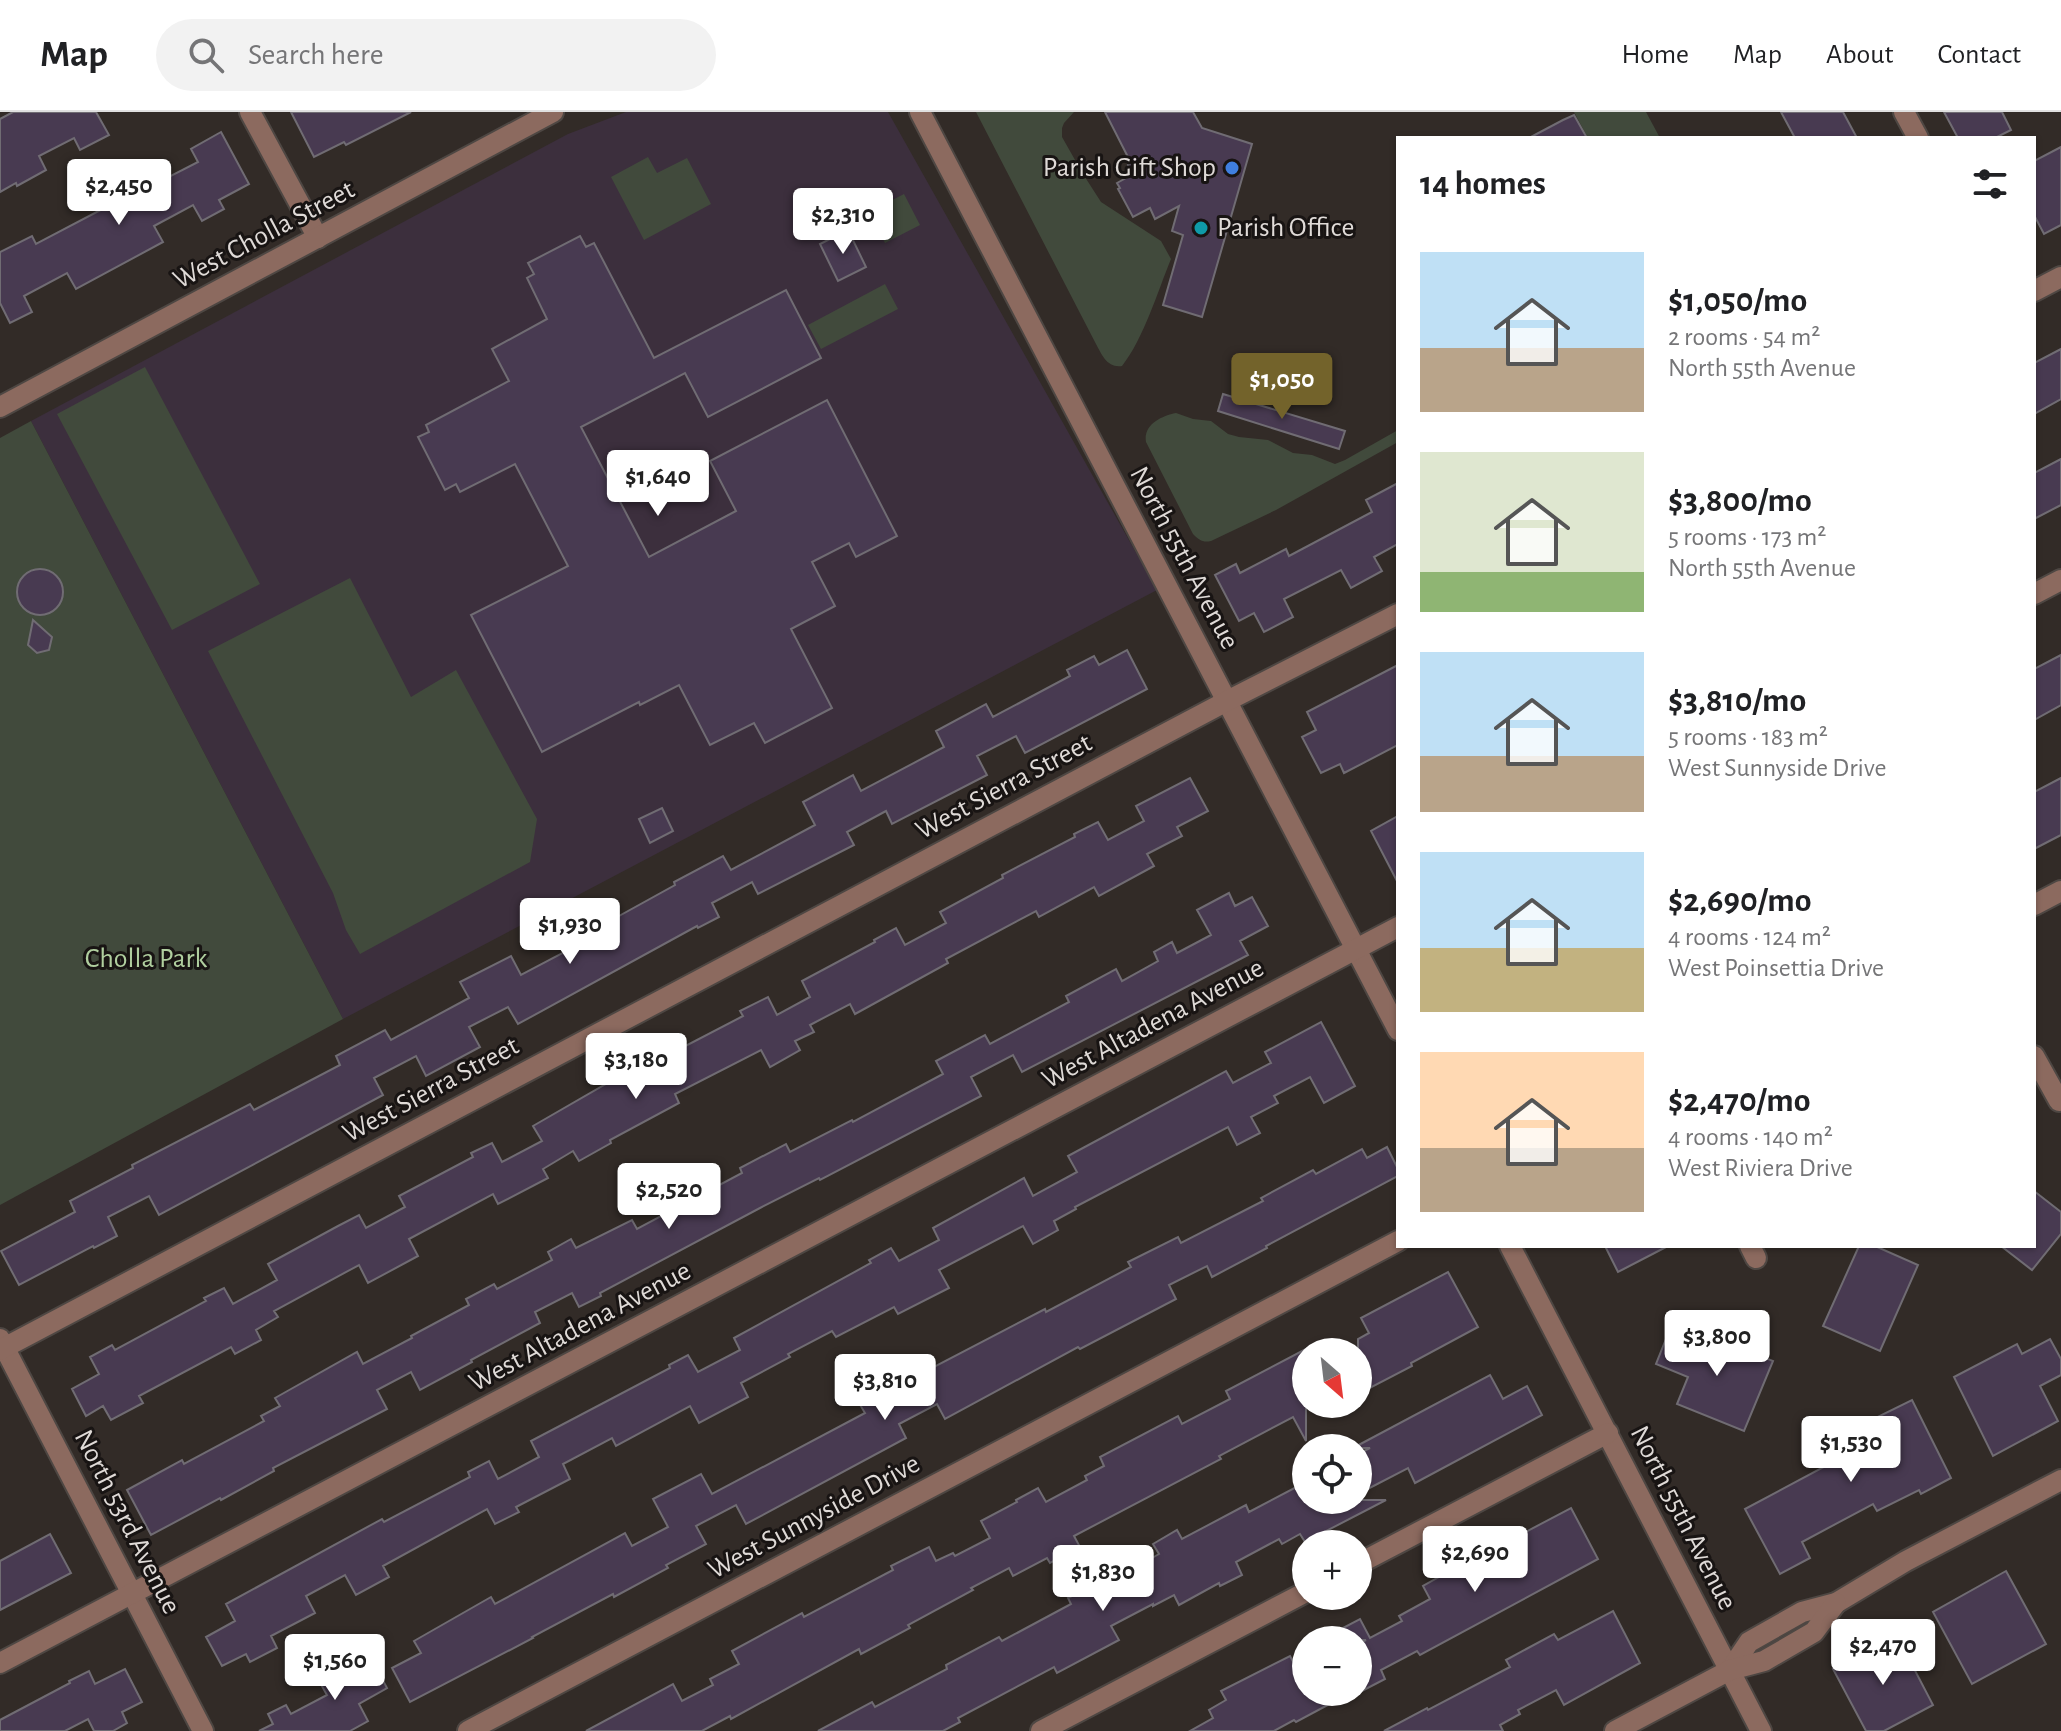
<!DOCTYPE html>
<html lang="en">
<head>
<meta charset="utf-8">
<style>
  :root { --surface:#fff; --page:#f2f2f2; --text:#202124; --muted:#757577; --line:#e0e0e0; --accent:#73632b }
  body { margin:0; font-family:"Alegreya Sans",sans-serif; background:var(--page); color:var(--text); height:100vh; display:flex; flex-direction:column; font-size:30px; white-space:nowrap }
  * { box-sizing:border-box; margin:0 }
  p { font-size:26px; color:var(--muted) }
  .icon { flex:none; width:44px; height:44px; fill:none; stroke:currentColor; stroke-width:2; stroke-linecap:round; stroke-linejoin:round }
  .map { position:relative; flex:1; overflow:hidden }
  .details { position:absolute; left:1396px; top:24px; width:640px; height:1112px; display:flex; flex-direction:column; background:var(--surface); border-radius:0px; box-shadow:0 2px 6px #0004 }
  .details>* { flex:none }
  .needle { width:52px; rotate:152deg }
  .controls { position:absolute; left:1292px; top:1226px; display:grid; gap:16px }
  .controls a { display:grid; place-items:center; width:80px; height:80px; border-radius:50%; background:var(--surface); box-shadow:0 2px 6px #0004; font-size:40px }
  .price { position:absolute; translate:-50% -68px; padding:0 18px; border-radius:8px; background:#fff; color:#222; font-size:26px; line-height:52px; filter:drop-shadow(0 2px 4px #0008) }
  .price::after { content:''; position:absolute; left:50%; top:48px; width:24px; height:18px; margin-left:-12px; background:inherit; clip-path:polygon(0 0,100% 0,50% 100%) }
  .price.selected { background:var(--accent); color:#fff }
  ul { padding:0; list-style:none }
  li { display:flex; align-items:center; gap:24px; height:200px; padding:0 24px }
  li span { display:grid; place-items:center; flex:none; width:224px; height:160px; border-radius:0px; color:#555 }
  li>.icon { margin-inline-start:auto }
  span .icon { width:96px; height:96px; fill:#fffc; stroke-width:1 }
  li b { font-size:34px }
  h2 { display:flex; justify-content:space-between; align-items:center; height:96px; padding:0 24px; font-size:34px }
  header { display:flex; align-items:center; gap:48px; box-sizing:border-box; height:112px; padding:0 40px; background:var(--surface); border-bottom:2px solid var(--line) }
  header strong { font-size:38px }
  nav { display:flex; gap:44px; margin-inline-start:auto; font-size:28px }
  .search { width:560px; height:72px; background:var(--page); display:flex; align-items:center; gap:20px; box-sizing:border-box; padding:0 28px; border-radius:44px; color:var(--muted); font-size:30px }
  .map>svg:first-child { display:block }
</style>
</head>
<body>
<header>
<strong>Map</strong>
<div class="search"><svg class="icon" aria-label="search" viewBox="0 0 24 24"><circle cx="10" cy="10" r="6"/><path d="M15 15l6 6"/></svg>Search here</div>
<nav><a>Home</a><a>Map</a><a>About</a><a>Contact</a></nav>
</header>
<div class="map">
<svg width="2061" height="1619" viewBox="0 0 2061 1619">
  <rect width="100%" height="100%" fill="#322b27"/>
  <!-- education -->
  <polygon fill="#3c2f3d" points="626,0 888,0 1157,478 343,907 31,309 568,22"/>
  <!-- green -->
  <g fill="#414a3c">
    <path d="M 976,0 L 1074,0 L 1064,11 L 1062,16 L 1062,25 L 1083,62 L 1101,90 L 1161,129 L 1171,147 C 1157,181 1144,226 1122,254 C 1107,256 1102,243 1096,232 Z"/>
    <polygon points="1574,0 1646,0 1660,26 1588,26"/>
    <polygon points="648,45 657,61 687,46 711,92 644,128 611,65"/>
    <polygon points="904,82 920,113 885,131 869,100"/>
    <polygon points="885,172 898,197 821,237 808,213"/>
    <polygon points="145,255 260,472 172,518 57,302"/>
    <path d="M 1176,301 L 1193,307 L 1211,309 L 1228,322 L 1239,325 L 1268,328 L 1293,341 L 1312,343 L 1335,352 L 1345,348 L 1398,318 L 1398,330 L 1276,398 L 1211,429 C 1203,431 1199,428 1193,422 L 1146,330 C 1143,313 1161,304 1176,301 Z"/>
    <polygon points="31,309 343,907 0,1093 0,326"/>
    <polygon points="350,466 411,585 456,558 537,707 530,750 360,842 346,818 333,781 208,539"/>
  </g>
  <!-- building -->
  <g fill="#483a51" stroke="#706c73" stroke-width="2">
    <polygon points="13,0 96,0 109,23 80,38 74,26 39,44 46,58 17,74 16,71 0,80 0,7"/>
    <polygon points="291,0 411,0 346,33 344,30 314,45"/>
    <polygon points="1105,0 1193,0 1202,16 1252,32 1202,205 1163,193 1183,123 1172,119 1179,94 1155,107 1150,96 1133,105 1118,77 1120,76 1117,71 1133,62 1128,53 1131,51"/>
    <polygon points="1781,0 1843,0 1857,26 1795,26"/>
    <polygon points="1944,0 2002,0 2011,18 1995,26 1958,26"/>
    <polygon points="1574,3 1587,26 1529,26 1563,8"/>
    <polygon points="221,20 249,72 219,88 224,97 202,109 193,93 154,114 163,130 76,177 67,161 24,184 32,200 10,211 0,191 0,140 32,124 36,132 112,92 108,85 160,57 165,67 198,50 191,37"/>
    <polygon points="2061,35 2061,113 2044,122 2034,103 2034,49"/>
    <polygon points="848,118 866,155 838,169 820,132"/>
    <polygon points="580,124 586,135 594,131 654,246 786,178 821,246 708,305 685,261 581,315 649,445 736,399 710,349 827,288 897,424 856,445 849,431 812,450 835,494 791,517 832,596 765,631 754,611 710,633 679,573 640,593 639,590 542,640 471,503 568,454 515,352 460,380 456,372 445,378 418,325 429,320 426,313 509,269 492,237 547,207 527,166 534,162 528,151"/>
    <polygon points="2061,237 2061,287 2034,302 2034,251"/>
    <polygon points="1223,282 1345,319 1339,337 1218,299"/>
    <polygon points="2061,347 2061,393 2034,407 2034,361"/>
    <polygon points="1398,371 1398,432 1374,445 1382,459 1351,476 1341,458 1284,487 1293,505 1264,520 1254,501 1239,509 1215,463 1236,452 1240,461 1286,437 1289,444 1372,400 1366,388"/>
    <circle cx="40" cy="480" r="23"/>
    <polygon points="33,508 52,525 49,538 37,541 28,533"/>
    <polygon points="1127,538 1147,577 1025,641 1016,624 977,644 987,663 892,712 886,699 847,720 854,733 758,782 752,770 712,791 719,805 698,816 697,814 518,912 508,895 469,915 480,935 426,964 416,944 374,966 383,983 159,1103 149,1084 108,1105 117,1124 94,1136 93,1134 19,1173 1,1139 75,1100 70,1089 133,1056 132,1053 250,992 254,998 340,953 336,944 385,918 391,928 469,886 460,870 511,844 521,863 614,814 610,809 675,773 674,770 723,744 731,758 815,713 803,690 853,663 861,679 944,635 936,619 986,592 993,605 1070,564 1067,558 1094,544 1099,553"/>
    <polygon points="2061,543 2061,593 2034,608 2034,557"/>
    <polygon points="1398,553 1398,633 1344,661 1340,652 1321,661 1302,625 1316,618 1307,600"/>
    <polygon points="1190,666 1208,699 1177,715 1182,724 1147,742 1154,754 1099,784 1094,775 1039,805 1036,799 946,847 948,851 855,902 850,892 810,913 814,920 795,929 800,938 770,955 761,938 675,982 679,991 610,1028 611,1031 579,1049 573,1039 543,1057 548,1066 498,1092 493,1082 409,1127 418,1144 368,1171 359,1153 274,1199 278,1205 256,1218 261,1228 235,1242 231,1235 139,1284 143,1291 111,1308 103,1294 86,1304 72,1277 99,1262 90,1245 112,1233 115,1238 206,1189 204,1186 224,1176 233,1192 277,1168 268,1152 338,1114 359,1103 366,1116 405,1095 399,1084 473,1045 471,1041 492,1031 502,1050 542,1029 533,1014 606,972 623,963 632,979 676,955 670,942 743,904 740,899 768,885 777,903 810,885 802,869 875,830 874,828 896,816 905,833 946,811 940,800 1003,766 1002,763 1075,725 1074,722 1098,710 1108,728 1144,709 1136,694"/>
    <polygon points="2061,666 2061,723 2034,737 2034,680"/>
    <polygon points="662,696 673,719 650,731 639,707"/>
    <polygon points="1398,704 1398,771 1371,719"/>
    <polygon points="1229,781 1235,794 1252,785 1268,814 1240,829 1248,843 1022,960 1013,943 971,965 981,984 820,1068 819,1066 760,1096 600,1181 601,1184 579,1195 572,1181 535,1200 540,1211 471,1248 472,1250 420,1278 411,1260 377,1278 387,1297 273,1356 274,1359 221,1388 220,1386 151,1423 127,1378 182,1348 184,1352 264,1309 261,1304 280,1294 275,1286 357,1240 363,1252 412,1226 411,1224 469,1193 466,1187 494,1172 497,1177 552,1148 548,1140 571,1127 576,1136 632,1108 637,1117 742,1061 740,1056 786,1032 790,1040 852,1008 853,1010 943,962 936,949 985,923 990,932 1069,890 1066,884 1116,857 1122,869 1158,849 1154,840 1172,830 1177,841 1211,823 1197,798"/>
    <polygon points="1321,910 1355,974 1324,991 1310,965 1274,984 1278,991 1251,1005 1260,1021 1237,1033 1228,1015 1075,1095 1076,1097 1054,1109 1058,1118 1033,1132 1023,1114 939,1158 949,1176 898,1202 894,1195 836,1225 832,1219 788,1242 790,1245 741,1271 748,1285 699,1311 690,1294 616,1334 612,1326 563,1352 570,1367 516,1395 519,1400 495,1412 487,1397 383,1454 389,1465 356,1483 345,1463 306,1484 315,1501 271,1524 277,1536 250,1550 246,1542 222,1554 206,1525 235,1509 226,1492 382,1407 384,1410 470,1365 468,1360 489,1349 498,1367 539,1345 531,1329 670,1256 669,1253 688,1243 698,1260 740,1238 734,1226 871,1151 869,1148 891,1136 899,1149 939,1128 933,1116 1024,1066 1033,1084 1077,1060 1068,1044 1226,959 1233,971 1271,951 1265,940"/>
    <polygon points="1387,1035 1398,1057 1398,1064 1266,1134 1267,1136 1212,1165 1207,1154 1169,1173 1176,1187 1080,1237 1078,1235 945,1307 937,1292 899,1312 906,1326 746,1412 736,1393 696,1414 706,1432 666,1453 668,1456 614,1485 613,1482 532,1525 533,1526 410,1590 392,1556 421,1541 414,1529 491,1485 495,1492 625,1421 632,1434 668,1415 653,1387 701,1362 712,1382 865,1301 859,1291 909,1264 911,1267 1045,1197 1046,1200 1131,1155 1128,1150 1178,1125 1181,1131 1263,1089 1261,1086 1313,1058 1316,1062 1362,1037 1367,1046"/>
    <polygon points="2034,1079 2061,1100 2061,1122 2032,1158 2001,1134 2034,1134"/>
    <polygon points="1605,1134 1668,1134 1618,1160"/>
    <polygon points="1859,1134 1875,1134 1918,1153 1880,1239 1823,1214"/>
    <polygon points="1448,1160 1478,1215 1411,1251 1412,1254 1366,1278 1358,1263 1358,1227 1369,1221 1361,1206"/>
    <polygon points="1668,1222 1705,1237 1711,1224 1773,1249 1744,1319 1677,1292 1688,1265 1656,1252"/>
    <polygon points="2050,1227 2061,1247 2061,1263 2040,1274 2058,1309 1993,1344 1954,1265 2017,1232 2022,1242"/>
    <polygon points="1306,1237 1306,1329 1293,1305 1219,1344 1221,1347 1074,1424 1080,1435 1050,1451 1047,1446 1013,1464 1009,1456 971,1476 973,1478 908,1513 910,1516 861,1542 859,1537 731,1607 730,1604 702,1619 586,1619 673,1572 682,1589 713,1573 710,1567 739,1552 732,1539 802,1501 804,1505 893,1458 891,1454 929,1435 936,1449 953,1441 955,1444 990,1426 981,1409 1017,1390 1016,1388 1038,1376 1046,1390 1087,1368 1085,1364 1104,1354 1100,1345 1178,1304 1182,1312 1230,1287 1226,1279"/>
    <polygon points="1490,1263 1503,1287 1527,1274 1542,1303 1415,1371 1408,1356 1358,1382 1358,1342 1370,1336 1353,1336"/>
    <polygon points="1912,1288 1951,1366 1921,1382 1919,1378 1877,1399 1873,1392 1802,1430 1810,1446 1780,1462 1745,1397 1848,1342 1839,1324"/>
    <polygon points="1306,1370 1306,1388 1386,1388 1305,1430 1300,1422 1282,1432 1279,1427 1236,1450 1242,1463 1220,1474 1219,1471 1179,1493 1174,1483 1153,1494 1153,1492 1111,1514 1119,1528 1057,1561 1054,1555 958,1606 960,1610 943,1619 818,1619 872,1590 875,1595 947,1557 946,1553 999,1525 1002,1529 1071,1492 1068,1486 1121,1458 1124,1462 1159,1442 1153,1432 1177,1418 1182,1427 1246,1393 1249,1400"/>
    <polygon points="1571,1396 1598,1447 1420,1543 1417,1539 1381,1558 1385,1567 1358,1581 1358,1532 1366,1528 1320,1528 1360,1507 1370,1526 1402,1509 1399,1504 1430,1487 1423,1474 1500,1431 1501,1433"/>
    <polygon points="50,1422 71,1461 0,1498 0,1449"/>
    <polygon points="2006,1459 2046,1532 1972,1572 1933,1500"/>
    <polygon points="1613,1499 1640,1551 1564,1593 1556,1578 1518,1598 1520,1602 1500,1613 1503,1619 1384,1619 1427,1596 1428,1598 1510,1555 1506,1548 1554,1522 1558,1528"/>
    <polygon points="1897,1524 1933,1593 1884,1619 1866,1619 1833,1557"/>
    <polygon points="369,1542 387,1576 359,1592 368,1609 350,1619 259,1619 273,1612 268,1602 286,1593 291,1602 327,1583 319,1569"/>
    <polygon points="1290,1544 1297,1557 1306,1552 1306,1580 1352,1580 1296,1610 1294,1608 1274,1619 1190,1619 1213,1606 1209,1598 1226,1588 1221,1579"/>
    <polygon points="125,1557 142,1590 122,1600 127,1611 113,1619 94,1619 88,1607 65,1619 0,1619 0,1608 70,1571 69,1569 89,1559 95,1572"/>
  </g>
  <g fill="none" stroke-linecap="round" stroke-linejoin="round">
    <defs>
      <g id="minor">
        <polyline points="250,0 318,126"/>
        <polyline points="920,0 1398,918"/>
        <polyline points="1904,0 1918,26"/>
        <polyline points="2034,179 2061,165"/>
        <polyline points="0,295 553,0"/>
        <polyline points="2034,482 2061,468"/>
        <polyline points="2034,793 2061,779"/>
        <polyline points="2034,944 2059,989"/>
        <polyline points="1510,1134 1761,1619"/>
        <polyline points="1750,1134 1756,1146"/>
        <polyline points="0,1227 203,1619"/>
        <polyline points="0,1238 1227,589 1398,502"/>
        <polyline points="1358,1452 1608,1321"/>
        <polyline points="0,1551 1398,815"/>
        <polyline points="1730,1558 1749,1530 1802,1500 1836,1491 1906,1449 2061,1368"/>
        <polyline points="468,1619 1398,1129"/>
        <polyline points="1041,1619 1306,1480"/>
        <polyline points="1615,1619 1730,1558 1764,1549 1814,1520 1836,1491"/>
      </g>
    </defs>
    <!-- minor casing -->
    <use href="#minor" stroke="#4e4743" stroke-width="24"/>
    <!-- minor -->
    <use href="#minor" stroke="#8c6a5f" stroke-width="20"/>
  </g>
  <!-- markers -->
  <circle fill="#3f7fe0" stroke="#181413" stroke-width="3" cx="1232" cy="56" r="8"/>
  <circle fill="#0f9aa8" stroke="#181413" stroke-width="3" cx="1201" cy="116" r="8"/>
  <g text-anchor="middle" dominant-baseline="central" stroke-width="6" stroke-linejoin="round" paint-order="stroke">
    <!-- poi labels -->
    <g font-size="28" fill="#dfdad7" stroke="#181413" text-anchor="end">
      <text x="1216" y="56">Parish Gift Shop</text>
      <text x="1217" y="116" text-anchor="start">Parish Office</text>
    </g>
    <!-- street labels -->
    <g font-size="28" fill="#dfdad7" stroke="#181413">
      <text transform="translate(264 123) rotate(-28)">West Cholla Street</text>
      <text transform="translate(1184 446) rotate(62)">North 55th Avenue</text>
      <text transform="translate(1004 675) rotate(-28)">West Sierra Street</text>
      <text transform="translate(1153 912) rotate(-28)">West Altadena Avenue</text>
      <text transform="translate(431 978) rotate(-28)">West Sierra Street</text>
      <text transform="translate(580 1215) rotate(-28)">West Altadena Avenue</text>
      <text transform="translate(814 1405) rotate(-28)">West Sunnyside Drive</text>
      <text transform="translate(1683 1406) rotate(63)">North 55th Avenue</text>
      <text transform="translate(127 1410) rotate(63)">North 53rd Avenue</text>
    </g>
    <!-- park labels -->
    <g font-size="28" fill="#b0cf9f" stroke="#181413">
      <text x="146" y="847">Cholla Park</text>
    </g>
  </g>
</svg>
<div class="controls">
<a><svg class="needle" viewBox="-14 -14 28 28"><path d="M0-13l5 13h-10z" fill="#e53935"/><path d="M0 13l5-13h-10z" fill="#757577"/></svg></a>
<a><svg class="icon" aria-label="locate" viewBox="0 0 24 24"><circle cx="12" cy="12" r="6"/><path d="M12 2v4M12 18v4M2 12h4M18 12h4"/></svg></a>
<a>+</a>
<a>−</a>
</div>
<b class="price" style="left:119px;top:115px">$2,450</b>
<b class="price" style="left:843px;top:144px">$2,310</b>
<b class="price selected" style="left:1282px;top:309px">$1,050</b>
<b class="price" style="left:658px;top:406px">$1,640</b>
<b class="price" style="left:570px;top:854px">$1,930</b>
<b class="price" style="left:636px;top:989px">$3,180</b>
<b class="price" style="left:669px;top:1119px">$2,520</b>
<b class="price" style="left:1717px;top:1266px">$3,800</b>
<b class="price" style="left:885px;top:1310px">$3,810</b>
<b class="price" style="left:1851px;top:1372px">$1,530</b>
<b class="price" style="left:1475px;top:1482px">$2,690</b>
<b class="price" style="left:1103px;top:1501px">$1,830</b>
<b class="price" style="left:1883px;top:1575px">$2,470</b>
<b class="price" style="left:335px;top:1590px">$1,560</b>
<section class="details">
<h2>14 homes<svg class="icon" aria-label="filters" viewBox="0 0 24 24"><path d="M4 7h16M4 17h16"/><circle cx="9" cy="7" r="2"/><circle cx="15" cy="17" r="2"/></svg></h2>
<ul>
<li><span style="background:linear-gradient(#bfe0f5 60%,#b9a48a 0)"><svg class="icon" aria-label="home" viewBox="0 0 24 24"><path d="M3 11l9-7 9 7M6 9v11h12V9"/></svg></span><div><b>$1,050/mo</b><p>2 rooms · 54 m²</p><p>North 55th Avenue</p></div></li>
<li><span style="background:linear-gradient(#dfe7d0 75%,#8fb573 0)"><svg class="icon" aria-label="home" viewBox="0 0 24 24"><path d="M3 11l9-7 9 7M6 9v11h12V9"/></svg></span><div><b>$3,800/mo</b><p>5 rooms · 173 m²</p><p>North 55th Avenue</p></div></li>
<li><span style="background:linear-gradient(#bfe0f5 65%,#b9a48a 0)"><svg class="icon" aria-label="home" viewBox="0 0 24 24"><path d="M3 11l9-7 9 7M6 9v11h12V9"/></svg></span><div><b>$3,810/mo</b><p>5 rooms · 183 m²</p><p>West Sunnyside Drive</p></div></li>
<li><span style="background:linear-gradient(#bfe0f5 60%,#c2b280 0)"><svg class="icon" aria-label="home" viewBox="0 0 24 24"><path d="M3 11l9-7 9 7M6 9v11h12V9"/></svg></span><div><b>$2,690/mo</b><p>4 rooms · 124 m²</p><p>West Poinsettia Drive</p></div></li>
<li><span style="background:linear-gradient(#ffd9b3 60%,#b9a48a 0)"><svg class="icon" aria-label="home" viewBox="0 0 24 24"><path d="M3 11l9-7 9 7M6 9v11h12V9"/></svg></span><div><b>$2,470/mo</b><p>4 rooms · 140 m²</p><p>West Riviera Drive</p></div></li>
</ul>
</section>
</div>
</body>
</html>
